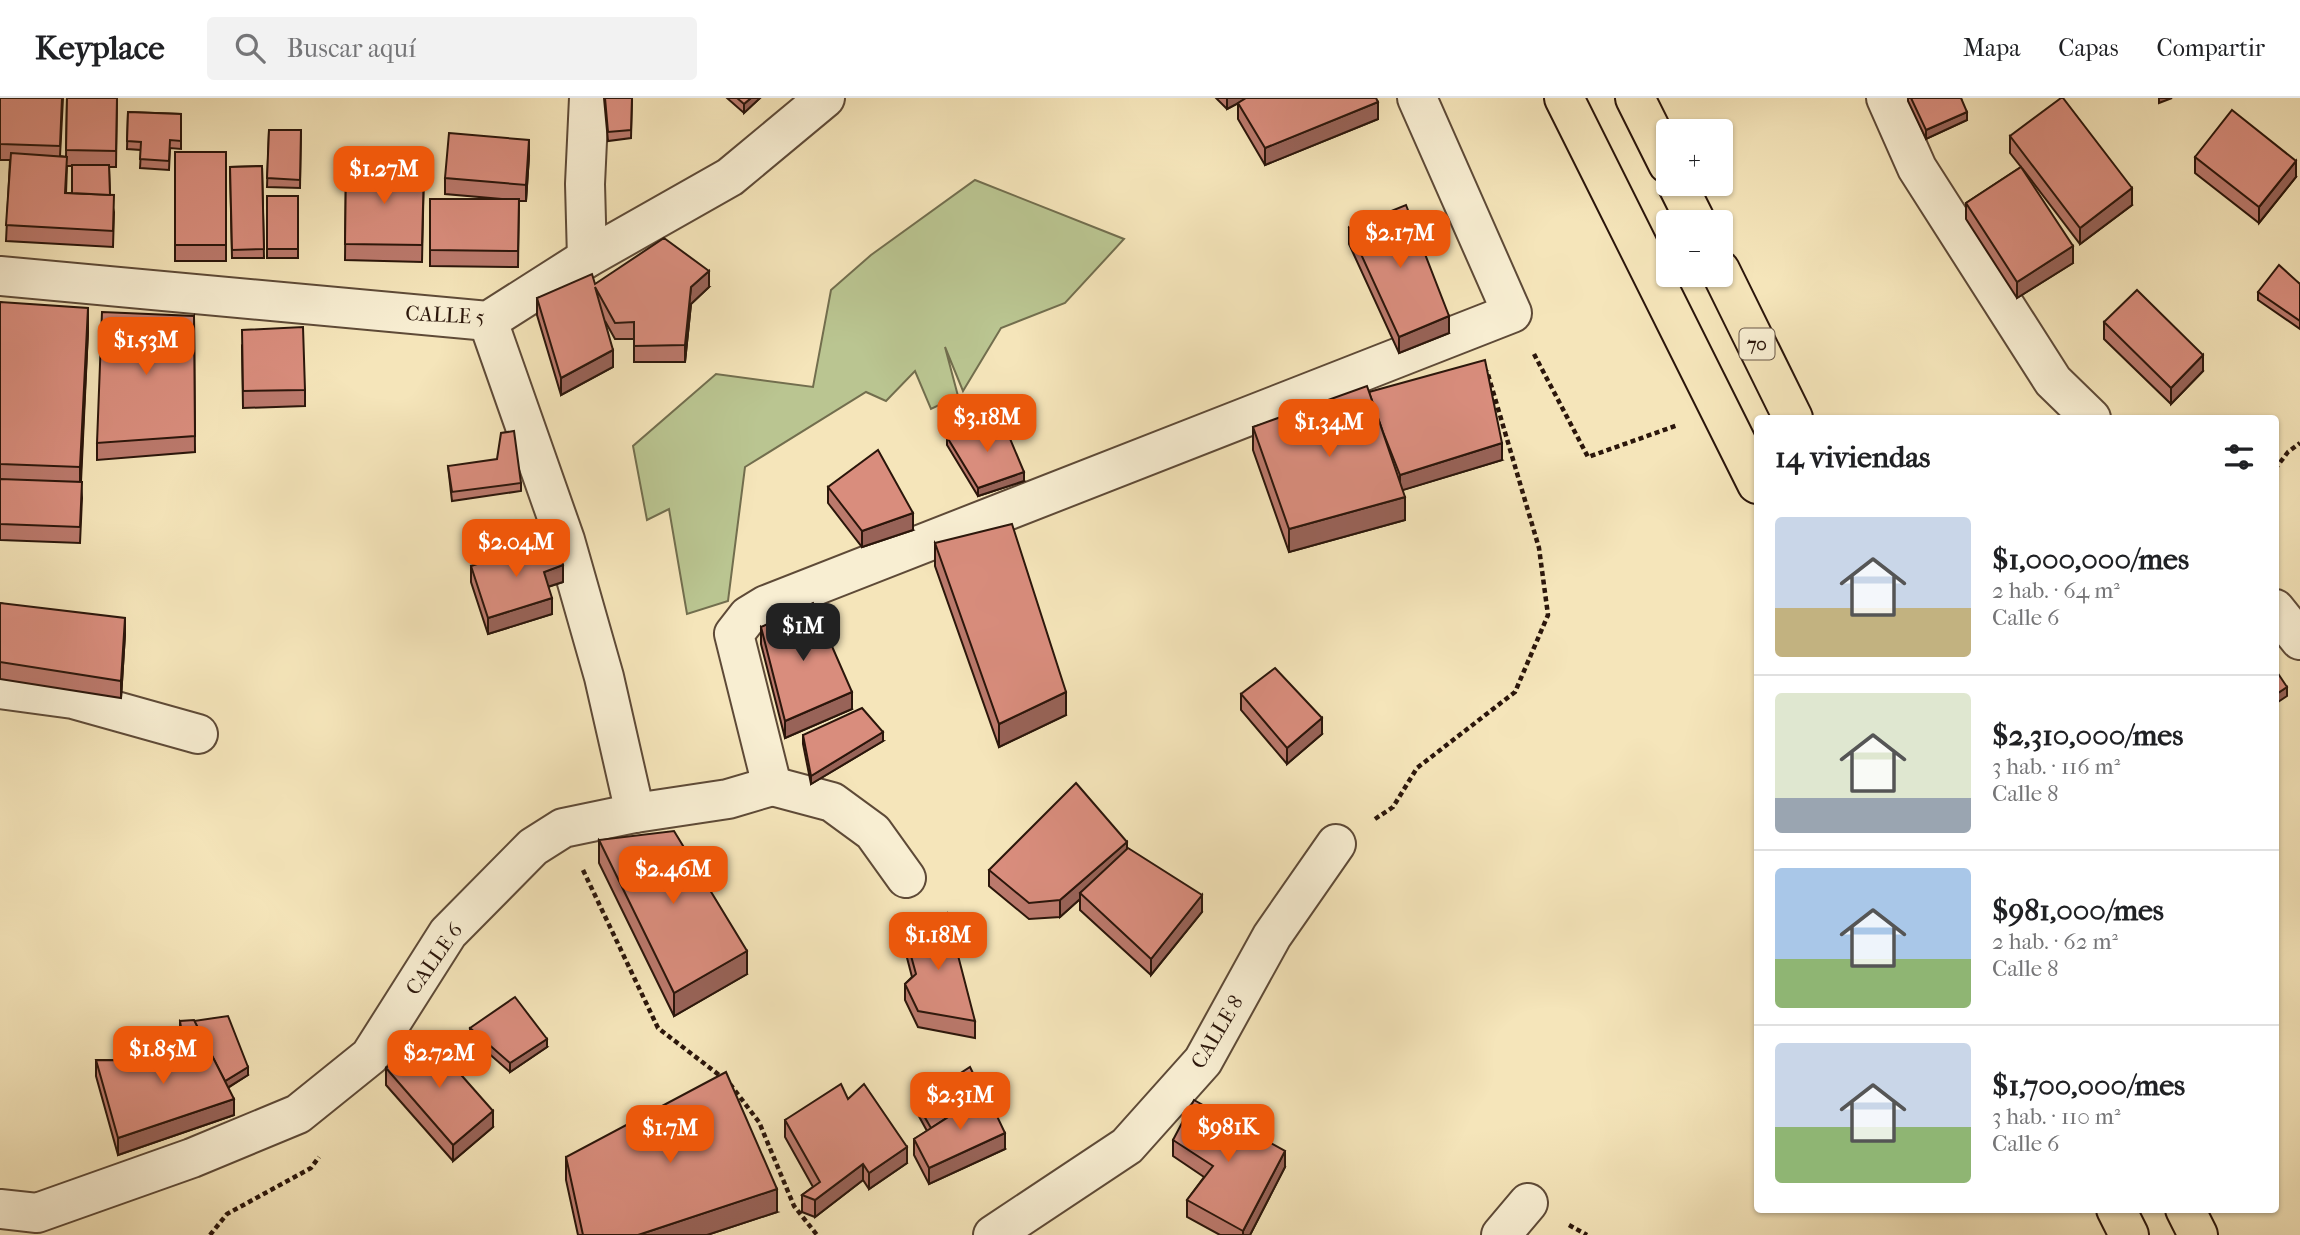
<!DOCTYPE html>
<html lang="es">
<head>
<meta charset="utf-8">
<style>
  :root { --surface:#fff; --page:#f2f2f2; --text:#202124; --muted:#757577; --line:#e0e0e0; --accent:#ea580c }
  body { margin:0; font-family:"IM FELL French Canon",serif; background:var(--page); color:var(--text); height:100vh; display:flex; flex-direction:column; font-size:26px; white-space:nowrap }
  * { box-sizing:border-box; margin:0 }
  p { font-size:23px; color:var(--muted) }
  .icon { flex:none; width:38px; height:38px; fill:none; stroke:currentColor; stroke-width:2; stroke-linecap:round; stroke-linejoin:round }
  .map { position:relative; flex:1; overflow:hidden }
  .details { position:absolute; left:1754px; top:317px; width:525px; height:798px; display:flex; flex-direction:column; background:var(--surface); border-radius:7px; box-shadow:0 2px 5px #0004 }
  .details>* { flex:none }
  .tools { position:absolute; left:1656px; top:21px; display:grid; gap:14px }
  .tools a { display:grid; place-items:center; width:77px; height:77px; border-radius:7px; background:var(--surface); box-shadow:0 2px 5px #0004; font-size:35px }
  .price { position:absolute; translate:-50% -60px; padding:0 16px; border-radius:14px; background:var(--accent); color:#fff; font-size:23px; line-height:46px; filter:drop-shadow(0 2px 4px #0008) }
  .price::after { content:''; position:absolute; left:50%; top:42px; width:21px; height:16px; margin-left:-10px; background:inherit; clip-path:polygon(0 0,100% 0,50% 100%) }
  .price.on { background:#222; color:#fff }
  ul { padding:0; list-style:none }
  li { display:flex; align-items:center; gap:21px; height:175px; padding:0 21px }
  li+li { border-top:2px solid var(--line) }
  li span { display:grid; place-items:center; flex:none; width:196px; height:140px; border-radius:7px; color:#555 }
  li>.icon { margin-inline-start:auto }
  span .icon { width:84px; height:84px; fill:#fffc; stroke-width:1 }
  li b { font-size:30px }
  h2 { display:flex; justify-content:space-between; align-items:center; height:84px; padding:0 21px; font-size:30px }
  header { display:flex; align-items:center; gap:42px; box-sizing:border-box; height:98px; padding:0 35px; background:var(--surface); border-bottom:2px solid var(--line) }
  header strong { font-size:33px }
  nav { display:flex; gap:38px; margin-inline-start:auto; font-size:24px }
  .search { width:490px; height:63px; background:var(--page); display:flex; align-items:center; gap:18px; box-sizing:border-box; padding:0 24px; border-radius:7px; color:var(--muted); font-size:26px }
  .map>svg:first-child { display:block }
</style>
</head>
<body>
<header>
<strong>Keyplace</strong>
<div class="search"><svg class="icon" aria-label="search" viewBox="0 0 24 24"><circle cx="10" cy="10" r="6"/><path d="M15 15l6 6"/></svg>Buscar aquí</div>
<nav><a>Mapa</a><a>Capas</a><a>Compartir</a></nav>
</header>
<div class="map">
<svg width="2300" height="1137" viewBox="0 0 2300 1137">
  <rect width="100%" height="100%" fill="#f5e5ba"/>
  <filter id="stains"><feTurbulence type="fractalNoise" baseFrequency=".00286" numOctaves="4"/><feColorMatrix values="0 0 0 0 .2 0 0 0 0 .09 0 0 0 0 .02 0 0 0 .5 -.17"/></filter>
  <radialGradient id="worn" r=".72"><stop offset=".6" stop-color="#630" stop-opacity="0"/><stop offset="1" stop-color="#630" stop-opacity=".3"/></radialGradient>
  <!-- green -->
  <polygon fill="#bac591" stroke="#726e4e" stroke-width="2" points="975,82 1124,141 1065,205 1001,230 963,293 945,249 958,298 931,311 915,273 886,303 866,294 745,369 728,503 687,516 669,411 647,422 633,348 716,276 813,289 831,192 871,157"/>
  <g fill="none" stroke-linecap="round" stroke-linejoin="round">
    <defs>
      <g id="minor">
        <polyline points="1886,0 1917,70 2053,283 2091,320"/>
        <polyline points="587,160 585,86 589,0"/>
        <polyline points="0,178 488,223 587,160 730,79 825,0"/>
        <polyline points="488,223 565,442 604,579 635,715"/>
        <polyline points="2275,511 2300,542"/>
        <polyline points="0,591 73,601 198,636"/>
        <polyline points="772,688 734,536 748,518 766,507 1512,215 1417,0"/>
        <polyline points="772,688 832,704 873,734 906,780"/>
        <polyline points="0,1111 37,1115 192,1060 298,1016 370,958 448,835 533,749 563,730 635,715 728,701 772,688"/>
        <polyline points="993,1137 1127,1048 1203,963 1272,838 1336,746"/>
        <polyline points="1501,1137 1528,1105"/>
      </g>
      <g id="major">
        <polyline points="1564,0 1757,386"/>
        <polyline points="1635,0 1668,66"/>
        <polyline points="1677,86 1696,124"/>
        <polyline points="1720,172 1793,320"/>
        <polyline points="2116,1111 2129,1137"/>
        <polyline points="2185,1111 2198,1137"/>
      </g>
    </defs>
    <!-- minor casing -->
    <use href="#minor" stroke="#5e4a37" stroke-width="42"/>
    <!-- major casing -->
    <use href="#major" stroke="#2b160b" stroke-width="42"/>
    <!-- path -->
    <g stroke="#2b160b" stroke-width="4.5" stroke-dasharray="5 3.5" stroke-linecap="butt">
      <polyline points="1534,256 1588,359 1678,327"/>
      <polyline points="2275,371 2288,354 2300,345"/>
      <polyline points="1375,721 1393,709 1417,670 1515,594 1548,517 1539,450 1487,273"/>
      <polyline points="583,772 658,930 723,980"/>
      <polyline points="730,986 759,1024 794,1108 817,1137"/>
      <polyline points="1569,1127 1587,1137"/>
      <polyline points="210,1137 227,1116 311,1070 319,1059"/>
    </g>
    <!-- minor -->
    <use href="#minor" stroke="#f8eed2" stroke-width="38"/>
    <!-- major -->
    <use href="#major" stroke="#f5e5ba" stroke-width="38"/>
  </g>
  <!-- wall -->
  <g fill="#bb796c" stroke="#2b160b" stroke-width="2" fill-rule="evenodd">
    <path d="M 0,0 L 63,0 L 60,58 L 66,59 L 67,0 L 117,0 L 116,69 L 109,69 L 110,97 L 114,114 L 113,149 L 6,143 L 10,62 L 0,62 ZM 67,68 L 72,68 L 72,95 L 66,95 Z"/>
    <polygon points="604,0 632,0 631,40 608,43"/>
    <polygon points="727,0 760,0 744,15"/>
    <polygon points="1216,0 1376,0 1378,21 1265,67 1238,21 1238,5 1227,11"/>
    <polygon points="1908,0 1961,0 1967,22 1926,41 1908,3"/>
    <polygon points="128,14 181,16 181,51 170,50 169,72 140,70 141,52 127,51"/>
    <polygon points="269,32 301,32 300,90 267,89"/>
    <polygon points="2010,38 2132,107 2080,146 2022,70 2073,165 2017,200 1966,121 1966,105 2021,69 2010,55"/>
    <rect x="175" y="54" width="51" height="109"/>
    <polygon points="529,58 526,103 519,103 518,169 430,168 430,101 502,101 445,96 445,80"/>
    <polygon points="2195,59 2296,79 2259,125 2195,75"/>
    <polygon points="262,68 264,160 232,160 230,69"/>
    <polygon points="346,68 424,70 422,164 345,162"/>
    <rect x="267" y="98" width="31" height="62"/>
    <polygon points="1349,130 1449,235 1399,255 1349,146"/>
    <polygon points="2296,183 2300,186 2300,231 2258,202 2258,194"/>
    <polygon points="595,186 709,189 691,206 685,264 634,264 634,241 615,241 605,223 613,269 561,297 537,217 537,200"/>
    <polygon points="0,204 88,233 81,384 82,400 80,445 0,442"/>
    <polygon points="194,218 195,354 97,362 97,345"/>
    <polygon points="2104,224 2203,273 2171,306 2104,241"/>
    <polygon points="242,248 305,292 305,308 243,310"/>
    <polygon points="1369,294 1502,362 1402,392 1405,422 1289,454 1253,352 1253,329"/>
    <polygon points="947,339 1024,383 978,398 947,347"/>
    <polygon points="448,368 521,385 521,393 452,403"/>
    <polygon points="828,389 913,432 862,449 828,405"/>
    <polygon points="935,445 1066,617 999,649 935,468"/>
    <polygon points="471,468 563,484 548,489 552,516 488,536 471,484"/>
    <polygon points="0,505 125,536 121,600 0,581"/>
    <polygon points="761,529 852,611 785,640 761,546"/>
    <polygon points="1241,596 1322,636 1287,666 1241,612"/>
    <polygon points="803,637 883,643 811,686 803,646"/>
    <polygon points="599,742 747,876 674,918 599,765"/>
    <polygon points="1127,751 1202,814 1151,877 1080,812 1080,801 1060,819 1029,821 989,788 989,772"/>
    <polygon points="905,836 975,923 975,940 918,929 905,902 905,886 912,879 905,852"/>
    <polygon points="180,923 248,977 228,990 234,1017 118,1057 96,978 96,962 183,963 180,940"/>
    <polygon points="470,930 547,949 510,974 470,939"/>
    <polygon points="386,970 493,1029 453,1063 386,987"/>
    <polygon points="848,1001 907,1065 869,1091 863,1082 815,1119 802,1114 802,1097 813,1089 785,1039 785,1022"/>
    <polygon points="916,1004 1005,1051 929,1086 914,1057 914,1041 927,1033 916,1013"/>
    <polygon points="1173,1042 1285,1069 1250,1137 1220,1137 1187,1119 1187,1102 1204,1079 1173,1058"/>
    <polygon points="566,1059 777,1114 707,1137 578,1137 566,1082"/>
  </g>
  <!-- shaded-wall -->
  <g fill="#986358" stroke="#2b160b" stroke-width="2">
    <polygon points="751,0 760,0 744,15 744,6"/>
    <polygon points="1227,0 1248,0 1227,11"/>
    <polygon points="2159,0 2172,0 2159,5"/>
    <polygon points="1378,4 1378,21 1265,67 1265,50"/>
    <polygon points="1967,14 1967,22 1926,41 1926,32"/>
    <polygon points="529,42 529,58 526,103 526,87"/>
    <polygon points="2296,63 2296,79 2259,125 2259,109"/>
    <polygon points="2132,90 2132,107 2080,146 2080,130"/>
    <polygon points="2073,148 2073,165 2017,200 2017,184"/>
    <polygon points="709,173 709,189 691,206 685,264 685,247 691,189"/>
    <polygon points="88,210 88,233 80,392 80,369"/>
    <polygon points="1449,218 1449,235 1399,255 1399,239"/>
    <polygon points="613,252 613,269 561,297 561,280"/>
    <polygon points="2203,257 2203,273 2171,306 2171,290"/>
    <polygon points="1502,345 1502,362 1400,393 1400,377"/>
    <polygon points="1024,374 1024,383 978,398 978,390"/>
    <polygon points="1405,399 1405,422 1289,454 1289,431"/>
    <polygon points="913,415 913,432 862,449 862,433"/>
    <polygon points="563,467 563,484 544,490 544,474"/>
    <polygon points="552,500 552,516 488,536 488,520"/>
    <polygon points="125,520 125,536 121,600 121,583"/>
    <polygon points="2287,589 2287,598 2275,606 2275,597"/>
    <polygon points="852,594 852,611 785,640 785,623"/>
    <polygon points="1066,594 1066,617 999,649 999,626"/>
    <polygon points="1322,620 1322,636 1287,666 1287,650"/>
    <polygon points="883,634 883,643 811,686 811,678"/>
    <polygon points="1127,744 1127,761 1080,795 1080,801 1060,819 1060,802"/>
    <polygon points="1202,797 1202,814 1151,877 1151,861"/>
    <polygon points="747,853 747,876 674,918 674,895"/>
    <polygon points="547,941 547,949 510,974 510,965"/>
    <polygon points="248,969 248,977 222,993 222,985"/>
    <polygon points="234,1001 234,1017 118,1057 118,1040"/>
    <polygon points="493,1013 493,1029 453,1063 453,1047"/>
    <polygon points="1005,1035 1005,1051 929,1086 929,1070"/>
    <polygon points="907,1049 907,1065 869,1091 869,1075"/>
    <polygon points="1285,1053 1285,1069 1250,1137 1243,1137 1243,1133"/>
    <polygon points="863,1066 863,1082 815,1119 815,1102"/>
    <polygon points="777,1091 777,1114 707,1137 638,1137"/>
  </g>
  <!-- building -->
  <g fill="#d98d7d" stroke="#2b160b" stroke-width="2">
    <polygon points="0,0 62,0 60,48 0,46"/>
    <polygon points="67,0 117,0 116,53 66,52"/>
    <polygon points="605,0 632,0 631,32 608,34"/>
    <polygon points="737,0 751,0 744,6"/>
    <polygon points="1246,0 1376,0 1378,4 1265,50 1238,5"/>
    <polygon points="1911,0 1961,0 1967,14 1926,32"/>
    <polygon points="2061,0 2063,0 2132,90 2080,130 2010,38"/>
    <polygon points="2232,12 2296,63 2259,109 2195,59"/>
    <polygon points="128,14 181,16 181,43 170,42 169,63 140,61 141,44 127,43"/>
    <polygon points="269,32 301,32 300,82 267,80"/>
    <polygon points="449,35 529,42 526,87 445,80"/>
    <rect x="175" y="54" width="51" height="93"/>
    <polygon points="11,55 67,59 65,95 114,97 113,133 6,127"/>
    <polygon points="72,67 109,67 110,97 72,95"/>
    <polygon points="262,68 264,151 232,152 230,69"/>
    <polygon points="346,68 424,70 422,147 345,146"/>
    <polygon points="2021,69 2073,148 2017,184 1966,105"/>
    <rect x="267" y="98" width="31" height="53"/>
    <polygon points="430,101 519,101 518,153 430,152"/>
    <polygon points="1406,107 1449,218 1399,239 1349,130"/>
    <polygon points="664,140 709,173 691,189 685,247 634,248 634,224 615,225 595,189 613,252 561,280 537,200 592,176 595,186"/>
    <polygon points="2279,167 2300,186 2300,223 2258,194"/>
    <polygon points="2137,192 2203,257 2171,290 2104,224"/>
    <polygon points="0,204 88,210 80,369 0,366"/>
    <polygon points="102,214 194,218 195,338 97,345"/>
    <polygon points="303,229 305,292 243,293 242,232"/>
    <polygon points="1485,262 1502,345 1400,377 1383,334 1369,294"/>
    <polygon points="1367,288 1405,399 1289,431 1253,329"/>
    <polygon points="1003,324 1024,374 978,390 947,339"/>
    <polygon points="514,333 521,385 452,394 448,368 497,361 501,335"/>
    <polygon points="878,352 913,415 862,433 828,389"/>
    <polygon points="0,381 82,384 80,429 0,426"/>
    <polygon points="1012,426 1066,594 999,626 935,445"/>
    <polygon points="554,442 563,467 544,474 552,500 488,520 471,468"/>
    <polygon points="0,505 125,520 121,583 0,564"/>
    <polygon points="813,505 852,594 785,623 761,529"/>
    <polygon points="1275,570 1322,620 1287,650 1241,596"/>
    <polygon points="2275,571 2287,589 2275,597"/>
    <polygon points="862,610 883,634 811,678 803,637"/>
    <polygon points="1076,685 1127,744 1060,802 1029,805 989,772"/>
    <polygon points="674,733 747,853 674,895 599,742"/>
    <polygon points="1128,750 1202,797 1151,861 1080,795"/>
    <polygon points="947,815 975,923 918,913 905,886 916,876 905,836"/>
    <polygon points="515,899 547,941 510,965 470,930"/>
    <polygon points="228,918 248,969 225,983 194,923"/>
    <polygon points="194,922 234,1001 118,1040 96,962 186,963 180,923"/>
    <polygon points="425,936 493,1013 453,1047 386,970"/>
    <polygon points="970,969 983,996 931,1030 916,1004"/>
    <polygon points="726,974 777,1091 638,1137 583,1137 566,1059"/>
    <polygon points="841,986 848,1001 864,986 907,1049 869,1075 863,1066 815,1102 802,1097 820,1084 785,1022"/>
    <polygon points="986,995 1005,1035 929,1070 914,1041"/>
    <polygon points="1194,1002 1285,1053 1243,1133 1187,1102 1213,1068 1173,1042"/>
  </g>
  <g text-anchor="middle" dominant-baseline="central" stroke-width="7" stroke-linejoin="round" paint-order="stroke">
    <!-- shield labels -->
    <rect fill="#f8eed2" stroke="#685747" stroke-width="2" x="1739.5" y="230.5" width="35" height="31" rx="5"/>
    <g font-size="19" font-weight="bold" fill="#2b160b">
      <text x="1757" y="246">70</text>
    </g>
    <!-- street labels -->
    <g font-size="21" fill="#2b160b" stroke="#f8eed2">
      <text transform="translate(445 217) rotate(3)">CALLE 5</text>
      <text transform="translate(434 861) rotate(-55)">CALLE 6</text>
      <text transform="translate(1217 934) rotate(-59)">CALLE 8</text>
    </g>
  </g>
  <rect width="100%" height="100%" filter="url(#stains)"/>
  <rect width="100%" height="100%" fill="url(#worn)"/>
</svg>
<div class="tools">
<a>+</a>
<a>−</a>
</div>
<b class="price" style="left:384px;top:108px">$1.27M</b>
<b class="price" style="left:1400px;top:172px">$2.17M</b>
<b class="price" style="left:146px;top:279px">$1.53M</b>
<b class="price" style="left:987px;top:356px">$3.18M</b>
<b class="price" style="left:1329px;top:361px">$1.34M</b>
<b class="price" style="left:516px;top:481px">$2.04M</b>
<b class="price on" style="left:803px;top:565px">$1M</b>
<b class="price" style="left:673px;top:808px">$2.46M</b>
<b class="price" style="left:938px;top:874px">$1.18M</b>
<b class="price" style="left:163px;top:988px">$1.85M</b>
<b class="price" style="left:439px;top:992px">$2.72M</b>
<b class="price" style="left:960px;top:1034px">$2.31M</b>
<b class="price" style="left:1228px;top:1066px">$981K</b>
<b class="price" style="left:670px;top:1067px">$1.7M</b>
<section class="details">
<h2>14 viviendas<svg class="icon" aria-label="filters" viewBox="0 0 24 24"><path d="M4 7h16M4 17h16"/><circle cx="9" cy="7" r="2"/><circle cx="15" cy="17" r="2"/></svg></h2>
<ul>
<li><span style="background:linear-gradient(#c9d6e8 65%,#c2b280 0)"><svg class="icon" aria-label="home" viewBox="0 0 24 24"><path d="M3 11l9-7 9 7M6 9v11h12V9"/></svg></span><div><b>$1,000,000/mes</b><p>2 hab. · 64 m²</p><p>Calle 6</p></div></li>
<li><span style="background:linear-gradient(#dfe7d0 75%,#9aa5b1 0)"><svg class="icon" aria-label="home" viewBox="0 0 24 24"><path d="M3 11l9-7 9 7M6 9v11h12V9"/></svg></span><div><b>$2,310,000/mes</b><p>3 hab. · 116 m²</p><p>Calle 8</p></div></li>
<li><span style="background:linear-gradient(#a9c7e8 65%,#8fb573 0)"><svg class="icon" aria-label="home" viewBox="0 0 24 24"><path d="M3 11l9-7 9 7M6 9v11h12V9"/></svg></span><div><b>$981,000/mes</b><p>2 hab. · 62 m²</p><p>Calle 8</p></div></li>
<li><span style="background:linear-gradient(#c9d6e8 60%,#8fb573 0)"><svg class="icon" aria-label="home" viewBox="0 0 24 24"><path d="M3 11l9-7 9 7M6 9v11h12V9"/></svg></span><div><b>$1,700,000/mes</b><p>3 hab. · 110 m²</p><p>Calle 6</p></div></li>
</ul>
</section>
</div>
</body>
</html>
